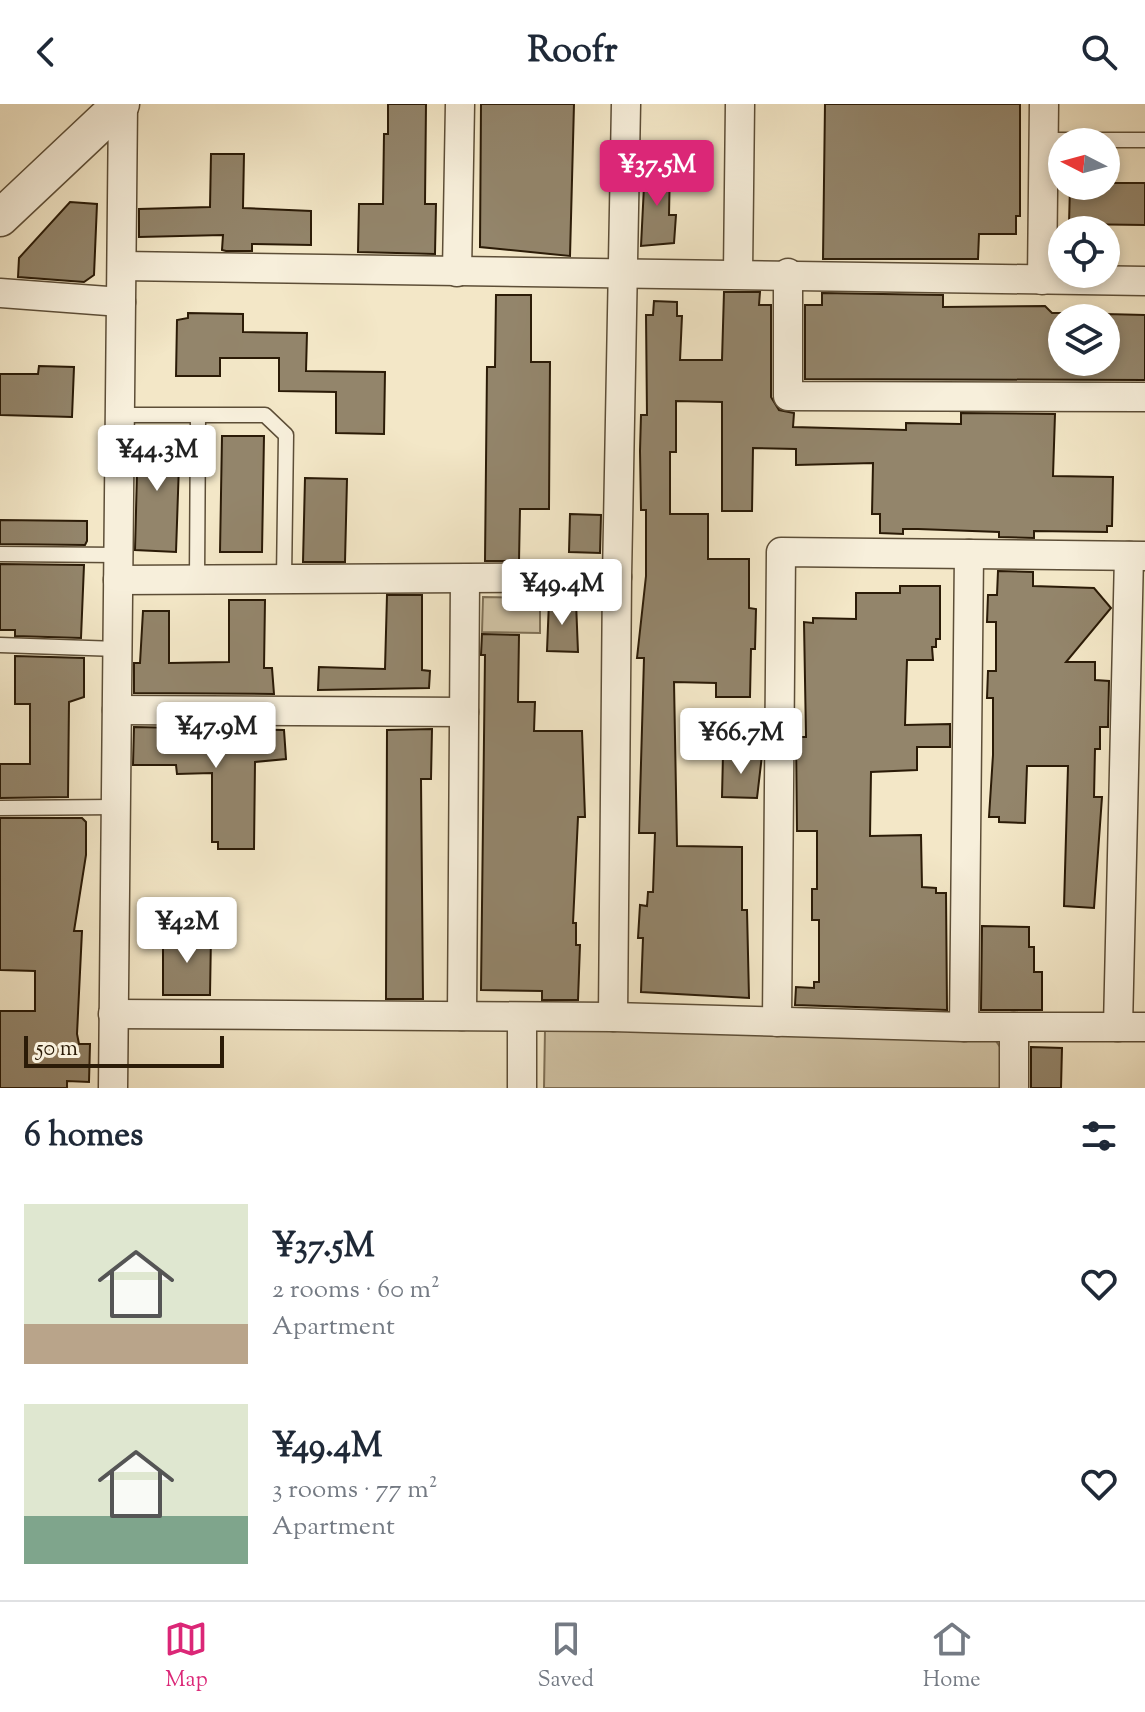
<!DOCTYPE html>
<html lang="en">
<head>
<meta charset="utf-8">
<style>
  :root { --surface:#fff; --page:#f2f2f3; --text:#1f2937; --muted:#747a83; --line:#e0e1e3; --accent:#db2777 }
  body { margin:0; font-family:"Sorts Mill Goudy",serif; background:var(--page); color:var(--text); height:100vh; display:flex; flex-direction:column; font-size:30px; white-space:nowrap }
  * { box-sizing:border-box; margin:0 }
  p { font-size:26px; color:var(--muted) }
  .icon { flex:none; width:44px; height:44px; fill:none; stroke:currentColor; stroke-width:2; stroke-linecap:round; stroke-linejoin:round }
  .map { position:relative; height:984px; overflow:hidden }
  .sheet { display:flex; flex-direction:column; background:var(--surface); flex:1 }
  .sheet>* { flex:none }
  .needle { width:52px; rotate:276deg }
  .tools { position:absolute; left:1048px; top:24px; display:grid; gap:16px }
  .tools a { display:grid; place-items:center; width:72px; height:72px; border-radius:50%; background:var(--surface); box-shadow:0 4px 12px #0003; font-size:40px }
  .scale { position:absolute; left:24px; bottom:20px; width:200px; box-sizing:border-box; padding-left:8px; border:4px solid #2b1b07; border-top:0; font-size:22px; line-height:28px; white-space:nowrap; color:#2b1b07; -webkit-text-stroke:6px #f7efdb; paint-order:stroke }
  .price { position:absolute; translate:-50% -68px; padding:0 18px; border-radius:8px; background:#fff; color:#222; font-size:26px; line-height:52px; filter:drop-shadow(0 2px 4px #0008) }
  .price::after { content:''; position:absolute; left:50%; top:48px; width:24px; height:18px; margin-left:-12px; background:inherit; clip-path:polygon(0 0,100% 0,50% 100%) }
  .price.current { background:var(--accent); color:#fff }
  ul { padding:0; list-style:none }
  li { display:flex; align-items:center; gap:24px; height:200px; padding:0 24px }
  li span { display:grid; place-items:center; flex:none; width:224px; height:160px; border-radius:0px; color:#555 }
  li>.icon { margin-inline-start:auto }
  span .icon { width:96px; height:96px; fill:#fffc; stroke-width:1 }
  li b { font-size:34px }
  h2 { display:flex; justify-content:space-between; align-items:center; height:96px; padding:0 24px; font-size:34px }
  header { display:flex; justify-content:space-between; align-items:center; height:104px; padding:0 24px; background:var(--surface); font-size:36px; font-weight:800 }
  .tab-bar { display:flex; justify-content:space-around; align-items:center; height:112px; border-top:2px solid var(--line); background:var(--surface); font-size:22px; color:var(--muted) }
  .tab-bar a { display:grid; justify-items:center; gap:4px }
  .tab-bar .current { color:var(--accent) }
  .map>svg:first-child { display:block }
</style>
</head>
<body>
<header><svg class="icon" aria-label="back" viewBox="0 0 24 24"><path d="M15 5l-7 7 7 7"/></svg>Roofr<svg class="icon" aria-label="search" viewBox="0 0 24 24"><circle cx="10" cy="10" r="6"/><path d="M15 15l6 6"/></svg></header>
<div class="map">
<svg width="1145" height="984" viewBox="0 0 1145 984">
  <rect width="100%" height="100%" fill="#f3e7c7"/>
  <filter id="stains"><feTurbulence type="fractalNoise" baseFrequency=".0025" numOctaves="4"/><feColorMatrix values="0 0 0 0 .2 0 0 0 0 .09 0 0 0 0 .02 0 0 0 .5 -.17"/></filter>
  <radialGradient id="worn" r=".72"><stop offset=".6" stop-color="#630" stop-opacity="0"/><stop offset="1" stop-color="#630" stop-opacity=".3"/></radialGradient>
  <!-- green -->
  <g fill="#d1c4a6" stroke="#7e7056" stroke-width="2">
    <polygon points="483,493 540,494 540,529 482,528"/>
    <polygon points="545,926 990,928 1000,943 1000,984 544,984"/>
  </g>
  <!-- building -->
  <g fill="#93856b" stroke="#2b1b07" stroke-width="2">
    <polygon points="388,0 426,0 425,100 436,100 435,150 358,148 359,100 383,100 384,30 388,30"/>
    <polygon points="481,0 574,0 570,152 480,143"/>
    <polygon points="825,0 1020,0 1020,112 1016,112 1016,130 979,130 978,155 823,155"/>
    <polygon points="211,50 244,50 243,104 311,107 311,141 252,140 252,147 226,147 222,146 223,131 139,133 139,105 210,103"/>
    <polygon points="645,62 670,62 669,111 676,111 674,139 641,142"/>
    <polygon points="1106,79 1145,79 1145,121 1069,120 1070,82 1106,82"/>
    <polygon points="70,98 97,100 94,171 84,178 18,173 19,154"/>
    <polygon points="724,188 760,188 759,201 771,201 771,293 779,306 794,309 793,323 906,326 906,319 961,320 961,309 1055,310 1053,372 1113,373 1112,422 1107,422 1107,428 1034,427 1034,434 999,433 999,428 918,425 903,425 903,430 880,429 880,410 872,410 873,359 796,361 796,345 753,344 752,407 722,407 722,298 676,297 676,348 670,348 670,410 708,410 708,455 749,455 749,504 756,505 755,545 751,545 750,593 716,593 716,579 674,578 677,742 742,743 742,806 747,806 749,894 641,888 643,834 638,834 640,801 647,802 648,788 653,788 655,729 639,729 644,554 637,554 646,472 646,406 641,406 640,347 641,311 647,311 646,211 653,211 654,197 677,198 677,212 682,212 680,256 722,256"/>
    <polygon points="822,189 943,191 943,203 1045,202 1052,209 1062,209 1062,258 1106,258 1106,210 1145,211 1145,276 805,275 805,201 822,201"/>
    <polygon points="496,191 531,191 531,258 550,258 549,405 520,405 519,457 485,457 487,263 495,263"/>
    <polygon points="188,209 243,210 243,228 307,229 306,267 385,268 384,330 336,329 336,288 279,287 279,254 220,254 220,272 176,272 177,216 188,214"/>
    <polygon points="39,262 74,263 72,313 0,311 0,270 38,270"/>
    <polygon points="138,330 180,331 176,448 135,446"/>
    <polygon points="222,332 264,332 262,448 220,448"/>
    <polygon points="305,374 347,375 345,458 303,458"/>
    <polygon points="570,410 601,411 600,449 569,448"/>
    <polygon points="0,416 87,417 87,437 85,441 0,440"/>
    <polygon points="0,460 84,461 81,534 15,532 15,526 0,526"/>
    <polygon points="998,467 1033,468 1033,482 1094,484 1111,504 1066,558 1095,558 1095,576 1109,577 1108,623 1100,623 1100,645 1095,645 1094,693 1102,693 1094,804 1064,802 1068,662 1027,662 1025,719 999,718 999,713 989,713 993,651 993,594 987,594 988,567 996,567 996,518 987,518 988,491 997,491"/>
    <polygon points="900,482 940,482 940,535 936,535 936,543 932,543 933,556 907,556 905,621 950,620 950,643 917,643 917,666 871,668 870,732 921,731 922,783 936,784 936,789 946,789 947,906 795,901 796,883 814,884 814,878 819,878 819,816 812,816 812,785 817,785 817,727 797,727 796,633 806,633 804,518 813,519 813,514 856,515 856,489 900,489"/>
    <polygon points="387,491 422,491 422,566 430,567 429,584 318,586 319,563 385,565"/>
    <polygon points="229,496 265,496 264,564 272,564 274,590 134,589 134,559 140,559 143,507 169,507 169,559 229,558"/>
    <polygon points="549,497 576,498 578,548 547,547"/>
    <polygon points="482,530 519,531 518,598 535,598 534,627 582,627 585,713 578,713 573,819 576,819 576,841 580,841 578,896 542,896 542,887 481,886 485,551 481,551"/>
    <polygon points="15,552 84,554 84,593 69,598 68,693 0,694 0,660 30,660 30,600 15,600"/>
    <polygon points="134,623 284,626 286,655 255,658 254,745 218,745 218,738 212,738 212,669 177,670 176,661 133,661"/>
    <polygon points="432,625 431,675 421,675 423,895 386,895 387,626"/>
    <polygon points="723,650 762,651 757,694 722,693"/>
    <polygon points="0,714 82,714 86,718 86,751 74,827 82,827 77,930 79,940 90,940 89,978 67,977 67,984 0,984 0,907 35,907 35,867 0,866"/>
    <polygon points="982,822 1029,823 1029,843 1034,843 1034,868 1042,868 1042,906 981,906"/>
    <polygon points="163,831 211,831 210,891 163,891"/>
    <polygon points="1031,943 1062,944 1061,984 1031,984"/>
  </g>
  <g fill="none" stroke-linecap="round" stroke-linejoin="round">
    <defs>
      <g id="service">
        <polyline points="1043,36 1145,36"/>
        <polyline points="120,311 265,311 286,331 284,475"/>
        <polyline points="0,450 119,451"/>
        <polyline points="197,476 198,312"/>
        <polyline points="0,541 118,545"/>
        <polyline points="0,704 116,703"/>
      </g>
      <g id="minor">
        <polyline points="122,162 1145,177"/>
        <polyline points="457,168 460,0"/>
        <polyline points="738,169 740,0"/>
        <polyline points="788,169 788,292 1145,293"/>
        <polyline points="1042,176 1044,0"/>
        <polyline points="0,189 121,198"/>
        <polyline points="118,476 617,473"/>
        <polyline points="117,606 464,608"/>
        <polyline points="113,910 613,913 964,923 1145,923"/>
        <polyline points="462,912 465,475"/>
        <polyline points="613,913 617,473 626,0"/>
        <polyline points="777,918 781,448 1145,452"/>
        <polyline points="964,923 969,450"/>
        <polyline points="1118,923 1129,452"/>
        <polyline points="113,984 123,0"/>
        <polyline points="522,984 522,914"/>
        <polyline points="1014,984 1014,923"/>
      </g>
      <polyline id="tertiary" points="0,114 121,0"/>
    </defs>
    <!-- service casing -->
    <use href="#service" stroke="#5d4e37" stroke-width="17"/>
    <!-- minor casing -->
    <use href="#minor" stroke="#5d4e37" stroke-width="31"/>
    <!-- tertiary casing -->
    <use href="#tertiary" stroke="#5d4e37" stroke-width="39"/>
    <!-- service -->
    <use href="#service" stroke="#f7efdb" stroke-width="14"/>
    <!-- minor -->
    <use href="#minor" stroke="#f7efdb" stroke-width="28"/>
    <!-- tertiary -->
    <use href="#tertiary" stroke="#f7efdb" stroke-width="36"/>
  </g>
  <rect width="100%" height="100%" filter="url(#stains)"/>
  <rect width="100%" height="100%" fill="url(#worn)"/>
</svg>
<div class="tools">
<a><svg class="needle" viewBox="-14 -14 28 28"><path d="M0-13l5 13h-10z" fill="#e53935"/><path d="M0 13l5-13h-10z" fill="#747a83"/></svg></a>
<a><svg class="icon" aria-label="locate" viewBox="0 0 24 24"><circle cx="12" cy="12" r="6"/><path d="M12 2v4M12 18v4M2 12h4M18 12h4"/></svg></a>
<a><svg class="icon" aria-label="layers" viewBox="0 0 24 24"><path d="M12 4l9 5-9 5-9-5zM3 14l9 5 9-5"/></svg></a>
</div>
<div class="scale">50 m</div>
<b class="price current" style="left:657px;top:104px">¥37.5M</b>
<b class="price" style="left:157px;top:389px">¥44.3M</b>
<b class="price" style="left:562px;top:523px">¥49.4M</b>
<b class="price" style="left:216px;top:666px">¥47.9M</b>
<b class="price" style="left:741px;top:672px">¥66.7M</b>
<b class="price" style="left:187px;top:861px">¥42M</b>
</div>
<section class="sheet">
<h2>6 homes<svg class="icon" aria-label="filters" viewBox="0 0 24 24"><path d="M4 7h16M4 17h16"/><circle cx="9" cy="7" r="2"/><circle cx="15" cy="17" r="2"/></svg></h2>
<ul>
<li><span style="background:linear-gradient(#dfe7d0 75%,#b9a48a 0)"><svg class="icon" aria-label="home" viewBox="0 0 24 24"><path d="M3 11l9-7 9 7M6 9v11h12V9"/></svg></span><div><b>¥37.5M</b><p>2 rooms · 60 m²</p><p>Apartment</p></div><svg class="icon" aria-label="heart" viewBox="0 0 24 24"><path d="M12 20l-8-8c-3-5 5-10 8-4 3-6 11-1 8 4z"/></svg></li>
<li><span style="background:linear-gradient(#dfe7d0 70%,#7fa58c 0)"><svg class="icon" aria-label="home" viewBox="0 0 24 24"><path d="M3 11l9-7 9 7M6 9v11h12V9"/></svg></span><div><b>¥49.4M</b><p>3 rooms · 77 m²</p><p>Apartment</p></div><svg class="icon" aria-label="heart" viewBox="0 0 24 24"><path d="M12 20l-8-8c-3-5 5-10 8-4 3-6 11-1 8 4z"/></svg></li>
</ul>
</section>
<nav class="tab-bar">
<a class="current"><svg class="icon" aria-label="map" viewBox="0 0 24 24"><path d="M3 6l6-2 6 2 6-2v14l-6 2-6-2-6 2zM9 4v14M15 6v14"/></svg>Map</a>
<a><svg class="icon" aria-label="saved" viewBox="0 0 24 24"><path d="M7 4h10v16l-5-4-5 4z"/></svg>Saved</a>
<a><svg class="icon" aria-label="home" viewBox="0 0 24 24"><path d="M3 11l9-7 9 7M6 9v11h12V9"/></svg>Home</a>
</nav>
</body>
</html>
